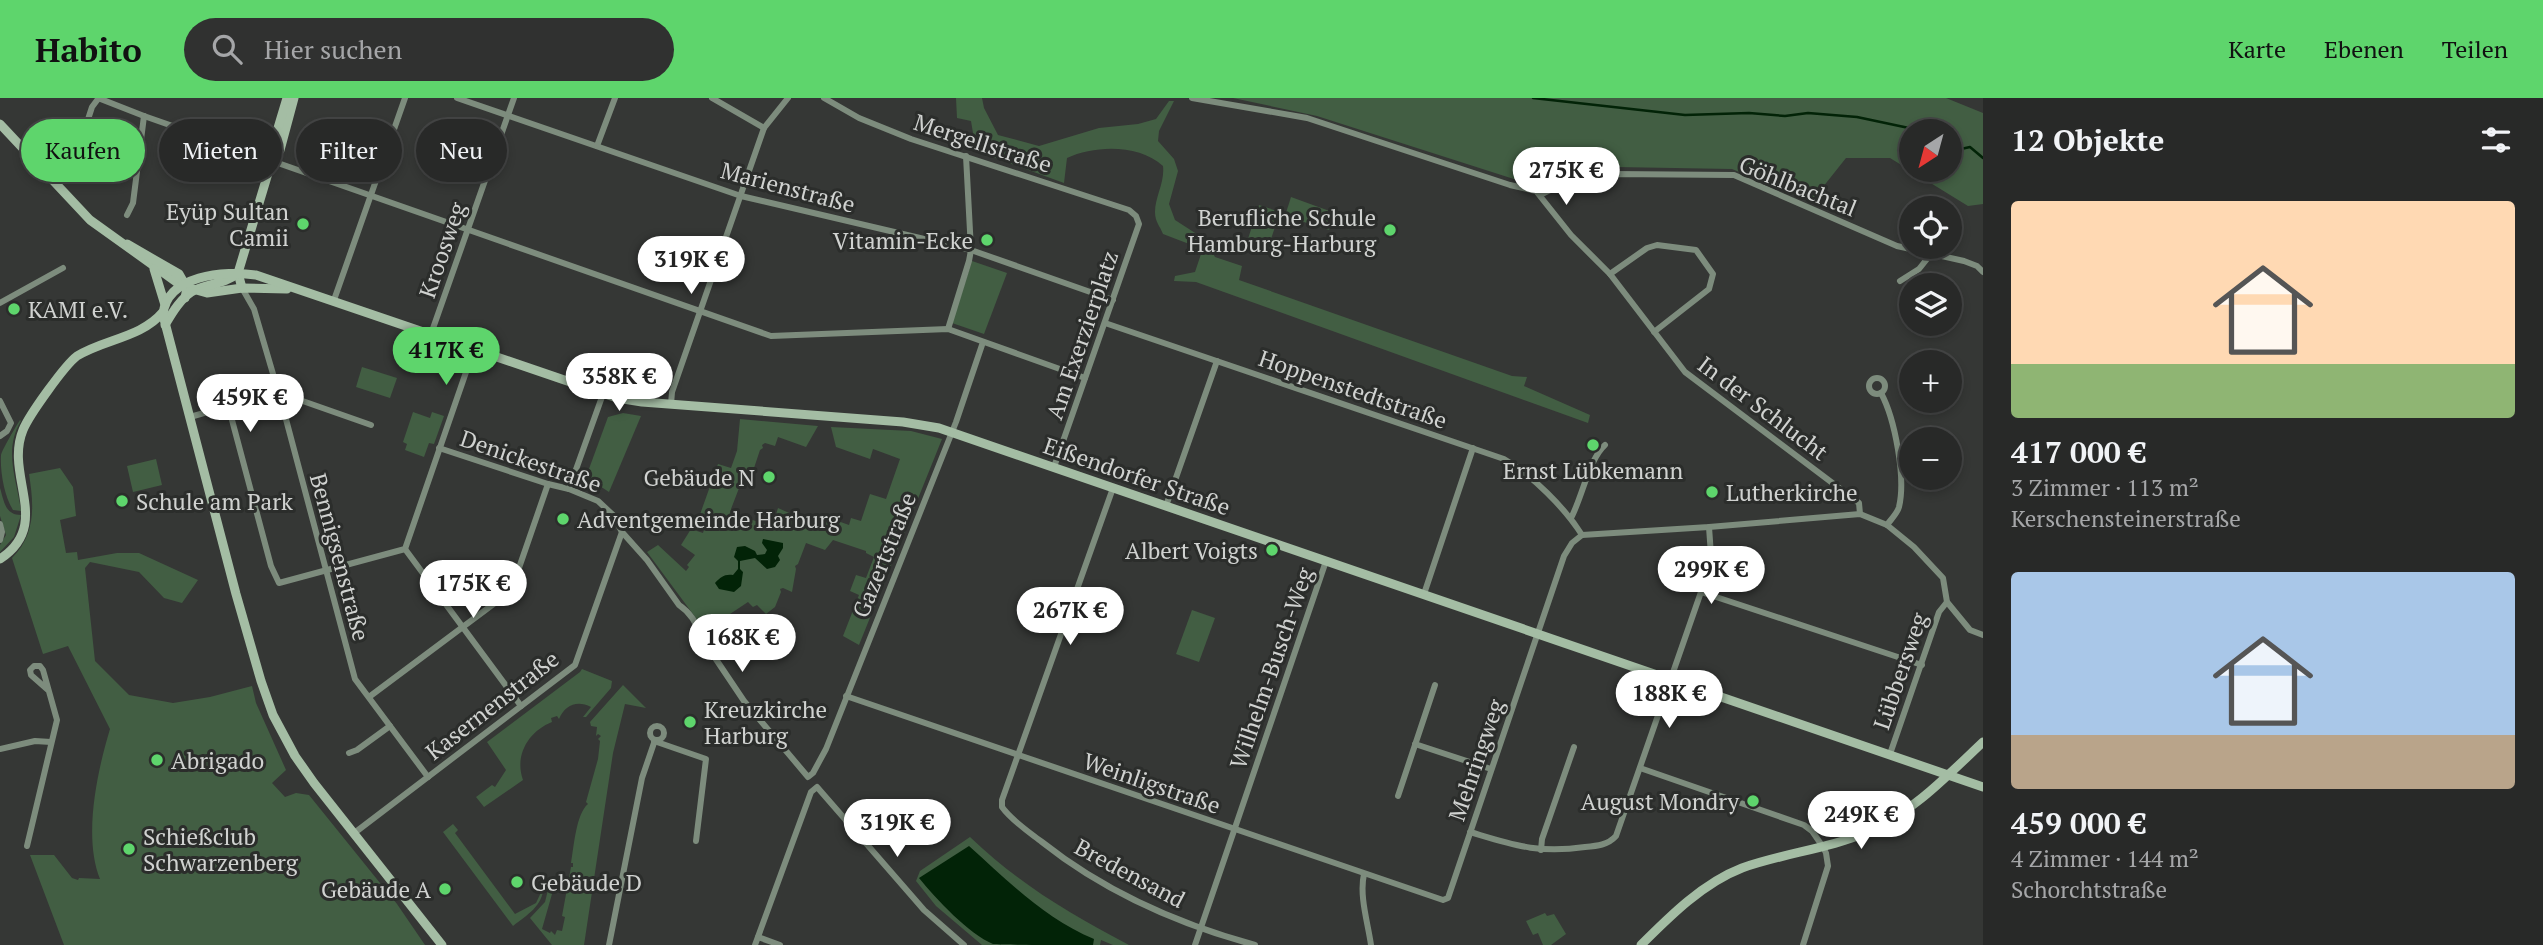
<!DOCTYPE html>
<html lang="de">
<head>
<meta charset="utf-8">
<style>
  :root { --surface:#282928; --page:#303130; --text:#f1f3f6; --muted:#a5a6a8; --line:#444545; --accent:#5ed56c }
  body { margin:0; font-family:"PT Serif",serif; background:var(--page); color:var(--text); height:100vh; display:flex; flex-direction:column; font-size:26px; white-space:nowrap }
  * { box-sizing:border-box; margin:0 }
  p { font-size:23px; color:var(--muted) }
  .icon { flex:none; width:38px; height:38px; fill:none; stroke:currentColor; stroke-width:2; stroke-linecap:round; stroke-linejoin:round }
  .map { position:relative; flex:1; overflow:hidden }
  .drawer { display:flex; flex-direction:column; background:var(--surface); width:560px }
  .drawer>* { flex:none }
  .top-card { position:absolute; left:21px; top:21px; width:665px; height:63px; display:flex; gap:14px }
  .needle { width:46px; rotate:216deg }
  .controls { position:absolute; left:1899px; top:21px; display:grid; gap:14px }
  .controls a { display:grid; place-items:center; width:63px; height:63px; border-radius:50%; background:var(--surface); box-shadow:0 4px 10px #0003,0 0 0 2px var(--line); font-size:35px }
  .price { position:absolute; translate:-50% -60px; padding:0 16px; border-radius:24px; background:#fff; color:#222; font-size:23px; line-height:46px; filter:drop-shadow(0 2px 4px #0008) }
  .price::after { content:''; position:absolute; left:50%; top:42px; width:21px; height:16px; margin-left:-10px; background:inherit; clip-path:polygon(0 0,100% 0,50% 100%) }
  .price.current { background:var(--accent); color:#111 }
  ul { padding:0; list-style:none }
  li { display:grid; align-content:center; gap:14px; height:371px; padding:0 28px }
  li span { display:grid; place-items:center; height:217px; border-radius:7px; color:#555 }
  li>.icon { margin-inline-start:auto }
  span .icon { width:126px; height:126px; fill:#fffc; stroke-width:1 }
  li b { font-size:30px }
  h2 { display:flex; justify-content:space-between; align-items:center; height:84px; padding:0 28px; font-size:30px }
  .chip { padding:0 24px; border-radius:32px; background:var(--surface); box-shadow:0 4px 10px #0003,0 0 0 2px var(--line); font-size:24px; line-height:63px }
  .chip.current { background:var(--accent); color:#111 }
  header { display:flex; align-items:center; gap:42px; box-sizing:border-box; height:98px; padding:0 35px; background:var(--accent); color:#111 }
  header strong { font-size:33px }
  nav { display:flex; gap:38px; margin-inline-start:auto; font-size:24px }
  .search { width:490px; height:63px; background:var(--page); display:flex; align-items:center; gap:18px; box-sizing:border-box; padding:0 24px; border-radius:38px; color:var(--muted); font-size:26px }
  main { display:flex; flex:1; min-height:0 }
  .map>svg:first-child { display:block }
</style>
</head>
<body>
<header>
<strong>Habito</strong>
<div class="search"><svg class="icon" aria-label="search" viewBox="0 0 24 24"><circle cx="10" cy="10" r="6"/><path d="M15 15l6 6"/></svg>Hier suchen</div>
<nav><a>Karte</a><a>Ebenen</a><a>Teilen</a></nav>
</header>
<main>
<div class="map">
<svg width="1983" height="847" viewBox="0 0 1983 847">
  <rect width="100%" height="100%" fill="#353735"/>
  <!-- green -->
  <g fill="#425e43" fill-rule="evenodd">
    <path d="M 956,0 L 982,0 L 984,10 L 998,37 L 1039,48 L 1099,30 L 1138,26 L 1156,21 L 1169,3 L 1174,3 L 1159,33 L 1158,43 L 1174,61 L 1178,73 L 1169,106 L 1175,122 L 1206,142 L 1215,159 L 1242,168 L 1239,182 L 1512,278 L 1527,279 L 1524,288 L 1590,317 L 1588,325 L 1196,184 L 1174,183 L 1175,178 L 1195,174 L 1201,156 L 1197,149 L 1163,136 C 1160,128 1155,124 1155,114 C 1155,99 1165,84 1163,68 C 1139,46 1095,47 1067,60 L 1064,85 L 976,53 L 971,23 L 957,20 Z"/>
    <path d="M 1233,0 L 1946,0 L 1983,15 L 1983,106 L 1968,108 L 1890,60 L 1846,60 L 1811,104 L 1732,71 L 1616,69 L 1546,83 L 1520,83 L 1317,18 ZM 1911,33 L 1950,33 L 1950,72 L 1911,72 Z"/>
    <polygon points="1291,99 1335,115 1329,132 1285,118"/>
    <polygon points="1259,107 1280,114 1266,156 1245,150"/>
    <polygon points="972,163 1007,175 984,236 952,225"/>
    <polygon points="362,269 397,280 390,300 356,289"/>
    <polygon points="413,314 430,320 432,314 444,318 434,346 429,345 424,359 405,352 407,346 403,344"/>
    <polygon points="623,315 641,318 609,394 586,379 608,319"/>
    <polygon points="740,321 818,328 806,349 778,339 775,348 765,345 762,347 763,350 760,352 753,373 755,374 750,388 741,385 731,411 733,415 770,428 773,426 778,410 805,422 810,417 820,420 821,417 849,427 851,420 861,423 870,396 886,401 900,361 873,351 870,361 836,349 831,329 911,333 942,341 859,547 843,538 859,497 850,493 856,477 866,480 874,459 866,455 866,453 833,442 825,452 806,445 798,466 795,468 796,471 792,494 783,490 780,491 781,494 775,509 766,516 757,507 753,509 748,504 724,520 728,526 710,539 647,454 658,447 686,473 689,469 687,467 695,457 681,447 691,431 703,435 706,425 698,422 718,366 731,370 737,353"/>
    <path d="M 20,322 L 21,323 C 3,352 17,382 21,413 L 13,412 C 4,398 0,373 1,357 C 3,350 15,330 20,322 Z"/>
    <polygon points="156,361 162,387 133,394 127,368"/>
    <path d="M 60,370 L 73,389 L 76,418 L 60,422 L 66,455 L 77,454 L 78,462 L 117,455 L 139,455 L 198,482 L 182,505 L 164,500 L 139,474 L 90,464 L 85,470 L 95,563 L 129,597 L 173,605 L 210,599 L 252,588 L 256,605 L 286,672 L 272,685 L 285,699 L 296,695 L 309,697 L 397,806 L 425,847 L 64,847 L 30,757 L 54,757 L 72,780 L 78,782 L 79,780 L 100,781 C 83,739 97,674 110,631 L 68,548 L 43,556 L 12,460 C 36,436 34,408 29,376 Z"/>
    <path d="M 0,390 C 4,403 5,417 21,417 L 14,439 L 0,454 L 0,447 L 6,437 L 0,418 Z"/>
    <polygon points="1192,512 1215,520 1199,564 1176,556"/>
    <path d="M 582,571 L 612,583 L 611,590 L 586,619 L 583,619 L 591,609 C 577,602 565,607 559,621 L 557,618 L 551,620 L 552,624 C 529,633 514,657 523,682 L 484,709 L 476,699 L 492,687 L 495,689 L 506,672 L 487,644 L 580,574 Z"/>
    <path d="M 623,587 L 646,610 L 625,606 L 613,655 L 584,847 L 552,847 L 530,820 L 545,804 L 549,788 L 554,789 L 542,831 L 550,835 L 551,833 L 555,837 L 557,832 L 562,833 L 565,819 L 562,818 L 571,769 L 573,769 L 573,765 L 571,765 C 574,748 576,716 588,706 L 586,704 L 598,661 L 600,643 L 598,641 L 601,638 L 598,636 L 596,638 L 597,629 L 591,628 L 590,624 Z"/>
    <path d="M 453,726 L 458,732 L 455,735 L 515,816 L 536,805 L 544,788 C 542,809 528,816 513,828 L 443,734 Z"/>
    <path d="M 970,739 C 1022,788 1067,814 1129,847 L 1113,847 L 1101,842 L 1100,847 L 982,847 L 936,808 L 916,783 L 920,773 Z"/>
    <polygon points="1545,815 1547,818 1554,816 1566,836 1551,847 1543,847 1538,835 1533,837 1526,823"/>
  </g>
  <!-- water -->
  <g fill="#022307">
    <path d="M 763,441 L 783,445 L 783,450 L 778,458 L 780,462 L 775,469 L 767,471 L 755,460 L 740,463 L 740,471 L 743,474 L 741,488 L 734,494 L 719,491 L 715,485 C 721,479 724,476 733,477 L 738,471 L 738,463 L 734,459 L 737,449 L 745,448 L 755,453 L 757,457 L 765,456 L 767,452 L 762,445 Z"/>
    <path d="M 969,748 C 1008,783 1045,821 1094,841 L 1093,847 C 1076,847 1004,847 993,846 C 969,836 936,801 919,780 Z"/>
  </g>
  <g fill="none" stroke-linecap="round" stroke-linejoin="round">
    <!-- stream -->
    <g stroke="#022307" stroke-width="2.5">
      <polyline points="1533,0 1685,17 1749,15 1785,18 1808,15 1857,19 1923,33"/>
      <polyline points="1950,51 1952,53 1970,49 1983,60"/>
    </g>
    <!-- street -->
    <g stroke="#7d8c7d" stroke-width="6">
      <polyline points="98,0 144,18 771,238 948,231 1085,280"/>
      <polyline points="457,0 741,98 971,152 1113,202"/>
      <polyline points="712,0 764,30"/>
      <polyline points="824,0 859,20 911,41 1129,112 1136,118 1139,126 1054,369"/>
      <polyline points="1192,0 1307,20 1510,87 1536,93 1571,137 1610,176 1685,274 1859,405 1860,416"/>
      <polyline points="81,43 92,9 98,1"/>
      <polyline points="597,48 615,0"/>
      <polyline points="1540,97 1562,86 1613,76 1734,77 1897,148 1964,163 1977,168 1983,174"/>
      <polyline points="127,117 133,105 144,18"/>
      <polyline points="1610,176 1647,150 1657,147 1696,152 1713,176 1709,191 1654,234"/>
      <polyline points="1900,183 1919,171 1931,156"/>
      <polyline points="242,190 254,211 283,310 355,581 428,679"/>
      <polyline points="334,202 405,0"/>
      <polyline points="0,205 63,170"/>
      <path d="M 1105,225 L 1504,361 C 1532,377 1565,410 1582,437"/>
      <polyline points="948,231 969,163 971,152 966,58"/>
      <polyline points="431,236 514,0"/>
      <circle cx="1877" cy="288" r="8"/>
      <path d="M 1881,295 C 1895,321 1906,380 1899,409 C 1897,416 1891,421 1887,427"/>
      <polyline points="0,303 11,325 7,333 0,338"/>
      <polyline points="671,306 672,294 764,30 788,0"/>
      <polyline points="228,307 271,468 279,485 405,451 474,251"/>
      <polyline points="190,319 277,294 371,327"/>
      <path d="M 439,350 L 548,386 L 569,391 L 598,403 L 613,417 L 622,434 L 647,462 L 679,507 C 691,515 697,525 701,539 L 744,603 L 808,679 L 813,675 L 826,651 L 956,324 L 983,244"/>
      <path d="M 1113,390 L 1002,702 L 1002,709 C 1012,723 1029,734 1042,744 C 1105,794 1178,826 1255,847"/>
      <polyline points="569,391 603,296"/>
      <polyline points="1166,408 1217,263"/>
      <path d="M 1571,420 C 1582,400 1589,361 1605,347"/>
      <polyline points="0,426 2,434 0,442"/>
      <polyline points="405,451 521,608"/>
      <polyline points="1701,494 1922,567"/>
      <polyline points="1424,496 1473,350"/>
      <polyline points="846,598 1443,802 1448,800 1564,458 1572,445 1582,437 1709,429 1860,416 1887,427 1914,449 1943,480 1947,504 1970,532 1983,537"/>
      <polyline points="369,599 511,493 548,386"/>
      <circle cx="657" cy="635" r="7"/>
      <polyline points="654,643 706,661 696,743"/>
      <polyline points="1415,646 1491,671"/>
      <polyline points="0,651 35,643 51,644"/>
      <polyline points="349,655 357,652 390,628"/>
      <polyline points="1890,656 1939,514 1947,504"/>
      <polyline points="1640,670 1804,727 1812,733 1823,749 1826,755 1828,768 1803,847"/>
      <polyline points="1398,698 1435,587"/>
      <path d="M 1470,734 C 1514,747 1538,756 1585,749 C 1597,748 1608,747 1616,738 L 1701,494 L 1711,457 L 1709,429"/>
      <polyline points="353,736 575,567 622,434"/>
      <polyline points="27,748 57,622 43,572 40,568 34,568 30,572 31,577 48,592"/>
      <polyline points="1541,752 1542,741 1574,649"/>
      <path d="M 1364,776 C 1359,798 1368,825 1371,847"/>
      <polyline points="758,839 780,847"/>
      <polyline points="609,847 642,680 655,642"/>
      <polyline points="755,847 811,694 817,689 924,812 964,847"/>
      <polyline points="1195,847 1326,463"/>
    </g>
    <!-- secondary -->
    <g stroke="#a4bda4" stroke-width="9">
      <polyline points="0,26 90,122 182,188 207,195 242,190 287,191"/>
      <polyline points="273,61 280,52 294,0"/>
      <polyline points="127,146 179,176 187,190 185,200"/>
      <polyline points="154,171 165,207"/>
      <polyline points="242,190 238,175 272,62 272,50 287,0"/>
      <path d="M 165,227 C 172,215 182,198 195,192 C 210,185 225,186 238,175"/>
      <path d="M 0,461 C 53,426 4,378 23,332 C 29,317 65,267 77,258 C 104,241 141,240 163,214"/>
      <path d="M 442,847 L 314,685 L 295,658 L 273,617 L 261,583 L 236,496 L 163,217 C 166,177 225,172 256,177 L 617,300 L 642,304 L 903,324 L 939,330 L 1983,689"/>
      <path d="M 1641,847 C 1670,818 1703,785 1742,770 C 1784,755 1829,751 1870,733 C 1913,714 1949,676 1983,644"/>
    </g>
  </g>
  <!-- markers -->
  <g fill="#5ed56c" stroke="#2b2d2b" stroke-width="2.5">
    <circle cx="303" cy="126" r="7"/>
    <circle cx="1390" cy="132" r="7"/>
    <circle cx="987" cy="142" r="7"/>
    <circle cx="14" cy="211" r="7"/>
    <circle cx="1593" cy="347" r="7"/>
    <circle cx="769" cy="379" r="7"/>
    <circle cx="1712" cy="394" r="7"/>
    <circle cx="122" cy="403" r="7"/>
    <circle cx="563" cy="421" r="7"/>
    <circle cx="1272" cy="452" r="7"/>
    <circle cx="690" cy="624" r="7"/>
    <circle cx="157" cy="662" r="7"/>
    <circle cx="1753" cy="703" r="7"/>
    <circle cx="129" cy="751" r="7"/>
    <circle cx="517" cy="784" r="7"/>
    <circle cx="445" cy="791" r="7"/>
  </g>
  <g text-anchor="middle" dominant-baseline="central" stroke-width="6" stroke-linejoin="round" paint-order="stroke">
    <!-- street labels -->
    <g font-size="23" fill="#d0d2d0" stroke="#2b2d2b">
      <text transform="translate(983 45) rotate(18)">Mergellstraße</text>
      <text transform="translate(1798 88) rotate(22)">Göhlbachtal</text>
      <text transform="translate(788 89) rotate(15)">Marienstraße</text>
      <text transform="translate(442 152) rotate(-71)">Kroosweg</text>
      <text transform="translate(1082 237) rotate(-71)">Am Exerzierplatz</text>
      <text transform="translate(1353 291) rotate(19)">Hoppenstedtstraße</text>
      <text transform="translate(1763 310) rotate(37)">In der Schlucht</text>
      <text transform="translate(531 363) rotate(19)">Denickestraße</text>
      <text transform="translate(1137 378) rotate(19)">Eißendorfer Straße</text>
      <text transform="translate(884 457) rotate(-68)">Gazertstraße</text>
      <text transform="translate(340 459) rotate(75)">Bennigsenstraße</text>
      <text transform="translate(1271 570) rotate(-71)">Wilhelm-Busch-Weg</text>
      <text transform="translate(1900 573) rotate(-71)">Lübbersweg</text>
      <text transform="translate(492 607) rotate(-38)">Kasernenstraße</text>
      <text transform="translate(1476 662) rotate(-71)">Mehringweg</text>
      <text transform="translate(1152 685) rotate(19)">Weinligstraße</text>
      <text transform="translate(1130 775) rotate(28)">Bredensand</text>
    </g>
    <!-- poi labels -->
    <g font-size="23" fill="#d0d2d0" stroke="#2b2d2b" text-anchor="start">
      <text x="289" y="113" text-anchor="end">Eyüp Sultan<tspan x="289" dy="26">Camii</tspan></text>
      <text x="1376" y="119" text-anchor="end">Berufliche Schule<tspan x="1376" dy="26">Hamburg-Harburg</tspan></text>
      <text x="973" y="142" text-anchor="end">Vitamin-Ecke</text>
      <text x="28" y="211">KAMI e.V.</text>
      <text x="1593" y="372" text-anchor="middle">Ernst Lübkemann</text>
      <text x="755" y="379" text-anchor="end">Gebäude N</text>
      <text x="1726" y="394">Lutherkirche</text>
      <text x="136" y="403">Schule am Park</text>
      <text x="577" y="421">Adventgemeinde Harburg</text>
      <text x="1258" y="452" text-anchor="end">Albert Voigts</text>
      <text x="704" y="611">Kreuzkirche<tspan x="704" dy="26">Harburg</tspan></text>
      <text x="171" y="662">Abrigado</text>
      <text x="1739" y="703" text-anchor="end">August Mondry</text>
      <text x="143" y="738">Schießclub<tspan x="143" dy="26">Schwarzenberg</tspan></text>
      <text x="531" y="784">Gebäude D</text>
      <text x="431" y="791" text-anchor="end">Gebäude A</text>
    </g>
  </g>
</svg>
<div class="controls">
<a><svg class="needle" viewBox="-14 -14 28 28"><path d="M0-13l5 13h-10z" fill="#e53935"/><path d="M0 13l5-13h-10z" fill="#a5a6a8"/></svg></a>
<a><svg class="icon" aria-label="locate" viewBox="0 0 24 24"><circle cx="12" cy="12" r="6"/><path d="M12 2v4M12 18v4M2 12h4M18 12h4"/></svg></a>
<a><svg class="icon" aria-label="layers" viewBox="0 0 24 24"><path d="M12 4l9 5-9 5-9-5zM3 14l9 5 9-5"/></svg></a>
<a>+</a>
<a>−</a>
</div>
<b class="price" style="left:1566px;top:109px">275K €</b>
<b class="price" style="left:691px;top:198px">319K €</b>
<b class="price current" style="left:446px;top:289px">417K €</b>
<b class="price" style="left:619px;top:315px">358K €</b>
<b class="price" style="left:250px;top:336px">459K €</b>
<b class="price" style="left:1711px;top:508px">299K €</b>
<b class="price" style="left:473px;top:522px">175K €</b>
<b class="price" style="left:1070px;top:549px">267K €</b>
<b class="price" style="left:742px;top:576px">168K €</b>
<b class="price" style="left:1669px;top:632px">188K €</b>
<b class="price" style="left:1861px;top:753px">249K €</b>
<b class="price" style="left:897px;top:761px">319K €</b>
<div class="top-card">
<a class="chip current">Kaufen</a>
<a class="chip">Mieten</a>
<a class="chip">Filter</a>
<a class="chip">Neu</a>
</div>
</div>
<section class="drawer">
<h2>12 Objekte<svg class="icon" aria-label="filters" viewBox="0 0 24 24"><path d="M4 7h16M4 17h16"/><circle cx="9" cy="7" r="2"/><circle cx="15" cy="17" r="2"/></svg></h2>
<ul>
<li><span style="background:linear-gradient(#ffd9b3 75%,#8fb573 0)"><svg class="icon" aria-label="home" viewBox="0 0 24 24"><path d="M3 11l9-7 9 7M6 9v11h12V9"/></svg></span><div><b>417 000 €</b><p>3 Zimmer · 113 m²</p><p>Kerschensteinerstraße</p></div></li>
<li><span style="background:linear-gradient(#a9c7e8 75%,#b9a48a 0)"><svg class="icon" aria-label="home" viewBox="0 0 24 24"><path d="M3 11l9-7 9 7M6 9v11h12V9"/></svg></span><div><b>459 000 €</b><p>4 Zimmer · 144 m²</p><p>Schorchtstraße</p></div></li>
</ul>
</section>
</main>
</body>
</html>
